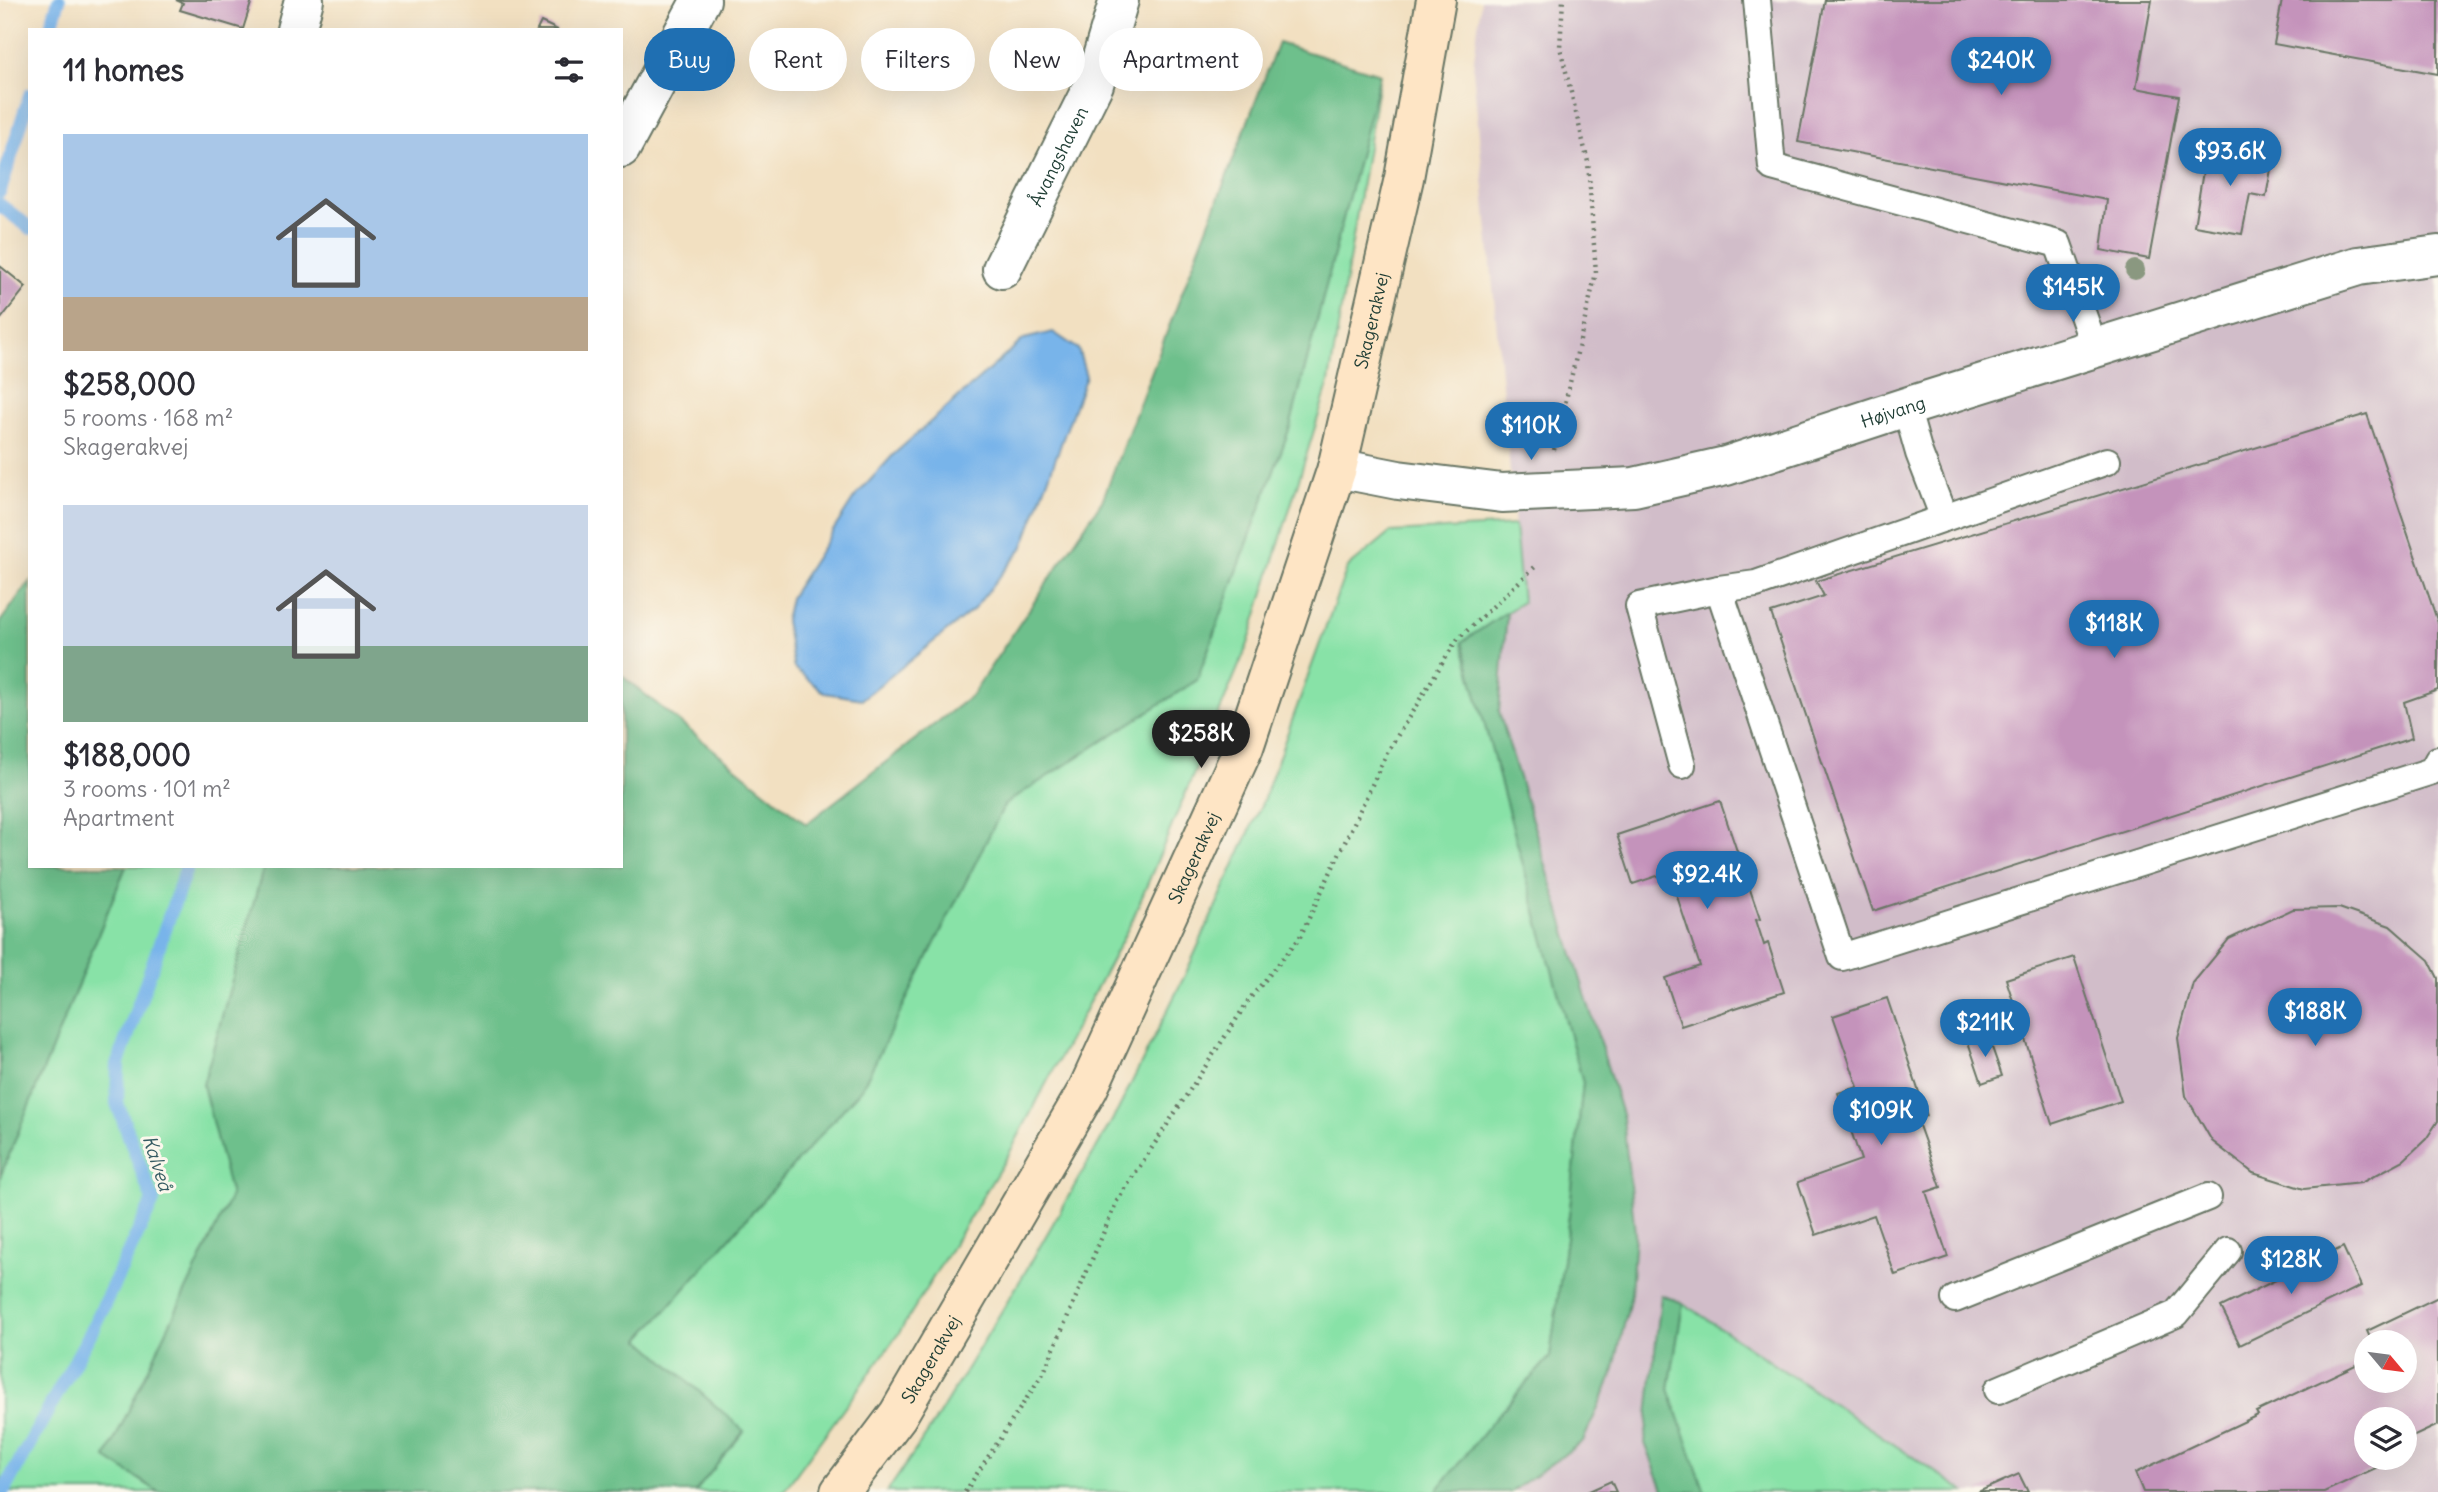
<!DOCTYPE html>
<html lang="en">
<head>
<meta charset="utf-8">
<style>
  :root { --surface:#fff; --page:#f7f7f7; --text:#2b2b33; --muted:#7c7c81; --accent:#1f6fb2 }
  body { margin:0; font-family:Delius,sans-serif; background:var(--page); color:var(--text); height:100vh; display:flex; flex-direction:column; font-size:26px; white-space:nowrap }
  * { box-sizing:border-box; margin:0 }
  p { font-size:23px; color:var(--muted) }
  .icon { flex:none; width:38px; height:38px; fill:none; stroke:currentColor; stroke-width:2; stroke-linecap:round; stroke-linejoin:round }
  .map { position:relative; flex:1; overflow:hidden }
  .side { position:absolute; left:28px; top:28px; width:595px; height:840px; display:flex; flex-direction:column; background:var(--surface); border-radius:0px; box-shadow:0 7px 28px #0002 }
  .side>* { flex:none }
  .top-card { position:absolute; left:644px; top:28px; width:665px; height:63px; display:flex; gap:14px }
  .needle { width:46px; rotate:119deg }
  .buttons { position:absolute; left:2354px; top:1330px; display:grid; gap:14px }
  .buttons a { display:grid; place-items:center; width:63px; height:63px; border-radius:50%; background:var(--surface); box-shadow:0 7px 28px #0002; font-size:35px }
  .price { position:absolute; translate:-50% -60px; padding:0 16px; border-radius:24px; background:var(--accent); color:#fff; font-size:23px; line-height:46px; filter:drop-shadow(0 2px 4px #0008) }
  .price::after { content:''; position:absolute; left:50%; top:42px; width:21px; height:16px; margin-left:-10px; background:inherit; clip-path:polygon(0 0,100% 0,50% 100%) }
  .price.active { background:#222; color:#fff }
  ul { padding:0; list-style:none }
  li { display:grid; align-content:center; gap:14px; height:371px; padding:0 35px }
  li span { display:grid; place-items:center; height:217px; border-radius:0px; color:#555 }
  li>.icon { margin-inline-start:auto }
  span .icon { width:126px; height:126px; fill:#fffc; stroke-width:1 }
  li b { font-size:30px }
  h2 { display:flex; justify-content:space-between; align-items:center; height:84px; padding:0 35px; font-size:30px }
  .chip { padding:0 24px; border-radius:32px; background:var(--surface); box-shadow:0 7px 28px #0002; font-size:24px; line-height:63px }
  .chip.active { background:var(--accent); color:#fff }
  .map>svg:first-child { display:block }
</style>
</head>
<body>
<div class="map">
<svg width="2438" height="1492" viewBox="0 0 2438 1492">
  <rect width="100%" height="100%" fill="#fbf7ec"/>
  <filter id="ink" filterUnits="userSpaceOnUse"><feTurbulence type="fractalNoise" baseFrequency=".0143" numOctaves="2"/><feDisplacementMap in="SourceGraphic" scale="14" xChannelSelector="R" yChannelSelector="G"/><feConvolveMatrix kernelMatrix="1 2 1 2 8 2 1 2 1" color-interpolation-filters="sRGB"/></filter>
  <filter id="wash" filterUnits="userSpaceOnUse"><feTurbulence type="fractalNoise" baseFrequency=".00686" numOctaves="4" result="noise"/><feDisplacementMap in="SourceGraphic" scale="28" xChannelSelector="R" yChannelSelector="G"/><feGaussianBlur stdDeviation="1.57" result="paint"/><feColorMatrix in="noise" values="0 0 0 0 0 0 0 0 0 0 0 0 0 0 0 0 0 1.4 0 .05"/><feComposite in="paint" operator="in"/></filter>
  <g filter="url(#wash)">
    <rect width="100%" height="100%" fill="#f2e0c1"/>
    <!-- industrial -->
    <path fill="#d1bdc9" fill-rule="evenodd" d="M 1481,0 L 2438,0 L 2438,1492 L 1965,1492 L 1683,1303 L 1662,1295 L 1645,1443 L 1664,1492 L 1511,1492 L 1583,1441 L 1612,1377 L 1631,1295 L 1623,1118 L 1498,712 L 1507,612 L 1522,602 L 1473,69 ZM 2366,1342 L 2404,1342 L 2404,1381 L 2366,1381 ZM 2366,1419 L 2404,1419 L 2404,1458 L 2366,1458 Z"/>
    <!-- green -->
    <g fill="#88e2a7" stroke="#54906e" stroke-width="2">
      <polygon points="1380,74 1329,382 1248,644 1132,921 1010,1152 899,1333 783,1492 695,1492 744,1431 640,1339 862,1088 1005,803 1197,680 1290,427"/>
      <polygon points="1515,525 1522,602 1462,642 1583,1083 1570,1208 1550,1357 1496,1417 1436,1492 887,1492 934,1423 1024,1274 1118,1110 1186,973 1263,801 1347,568 1391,532"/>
      <polygon points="126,866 264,866 203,1085 231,1196 106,1458 159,1492 0,1492 0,1177"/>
      <polygon points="1683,1303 1965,1492 1705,1492 1669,1389"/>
    </g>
    <!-- forest -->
    <g fill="#6ec08c" stroke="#467e60" stroke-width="2">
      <polygon points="1278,43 1380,74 1290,427 1197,680 1005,804 862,1088 640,1339 744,1431 695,1492 159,1492 106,1458 231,1196 203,1085 264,866 621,866 621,675 806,824 971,696 1102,501"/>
      <polygon points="30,581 30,866 126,866 0,1177 0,622"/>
      <polygon points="1507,612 1499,712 1623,1118 1635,1233 1631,1295 1612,1377 1583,1441 1511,1492 1436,1492 1496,1417 1550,1357 1570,1208 1583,1083 1462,642"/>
      <polygon points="1661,1295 1683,1303 1669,1389 1705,1492 1664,1492 1645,1443"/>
    </g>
    <!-- water -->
    <polygon fill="#78b4ea" stroke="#4c788f" stroke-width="2" points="1053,332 1078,349 1086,376 1023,547 973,610 862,699 825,693 794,668 785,621 790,598 854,498 894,454 1024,339"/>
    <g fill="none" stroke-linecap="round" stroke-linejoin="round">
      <!-- stream -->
      <g stroke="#78b4ea" stroke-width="14">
        <polyline points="50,30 59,0"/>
        <polyline points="0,191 30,95"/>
        <polyline points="0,205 30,228"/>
        <polyline points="3,1492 91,1332 153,1201 117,1103 118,1063 187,866"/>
      </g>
    </g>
    <g id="blocks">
      <!-- building -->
      <g fill="#c493bb">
        <polygon points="176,0 252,0 243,29 180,10 183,3"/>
        <polygon points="1825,0 2152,0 2136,88 2179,96 2149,259 2101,250 2107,200 1798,142"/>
        <polygon points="2282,0 2438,0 2438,74 2274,44"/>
        <polygon points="541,22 558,30 537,30"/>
        <polygon points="2207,147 2273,158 2266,197 2250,194 2242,234 2194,226"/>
        <polygon points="0,266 26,287 0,320"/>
        <polygon points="2367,414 2438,623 2438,690 2404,702 2412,738 1873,911 1771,613 1824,596 1816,581"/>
        <polygon points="1720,801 1760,919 1756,920 1764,945 1768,943 1784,992 1681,1026 1665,978 1700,966 1669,872 1633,884 1617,835"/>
        <polygon points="2339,908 2390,926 2429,960 2438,978 2438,1121 2426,1139 2404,1160 2361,1183 2304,1189 2253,1173 2212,1141 2186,1096 2178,1038 2193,983 2229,939 2293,909"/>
        <polygon points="2074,957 2121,1101 2052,1124 2006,979"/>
        <polygon points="1887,998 1927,1116 1917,1120 1941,1187 1926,1192 1948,1257 1895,1275 1874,1215 1816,1235 1798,1182 1861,1160 1838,1093 1858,1087 1833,1016"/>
        <polygon points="1988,1036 2002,1076 1982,1083 1968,1042"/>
        <polygon points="2343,1247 2361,1286 2240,1345 2221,1307"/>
        <polygon points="2438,1297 2438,1425 2404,1441 2404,1419 2366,1419 2366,1458 2397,1458 2324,1492 2143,1492 2135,1473 2258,1415 2256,1412 2366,1360 2366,1381 2404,1381 2404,1342 2372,1342 2367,1331"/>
        <polygon points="2019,1474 2028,1492 1978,1492"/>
        <polygon points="1611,1481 1616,1492 1587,1492"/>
      </g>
    </g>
  </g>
  <g filter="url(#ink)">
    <use href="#blocks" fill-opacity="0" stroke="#697665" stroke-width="2"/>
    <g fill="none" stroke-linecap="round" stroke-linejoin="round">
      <defs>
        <g id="lane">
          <polyline points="1757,0 1772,167 2058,244 2095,349"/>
          <polyline points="1906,407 1919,453 1944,518"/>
          <polyline points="1719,589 1756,584 2107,461"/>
          <polyline points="1682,765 1639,606 1719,589 1842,957 2432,771 2438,760"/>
          <polyline points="1955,1299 2208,1197"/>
          <polyline points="1998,1390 2176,1314 2228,1251"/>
        </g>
        <g id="street">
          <polyline points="296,30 304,0"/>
          <polyline points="621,148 701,0"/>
          <path id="s1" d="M 1002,269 L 1094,84 L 1119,0"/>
          <path id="s2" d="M 1337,468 L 1398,480 L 1502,493 L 1634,487 L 1726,466 L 1906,407 L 2358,266 L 2438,255"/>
        </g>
        <g id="secondary">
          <path id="s3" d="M 840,1492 L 898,1415 L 1088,1089 L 1244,747 L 1337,468 L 1404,178 L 1436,0"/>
        </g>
      </defs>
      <!-- lane casing -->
      <use href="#lane" stroke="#697665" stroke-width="30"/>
      <!-- street casing -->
      <use href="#street" stroke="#697665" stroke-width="42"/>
      <!-- secondary casing -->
      <use href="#secondary" stroke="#697665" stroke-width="42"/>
      <!-- path -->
      <g stroke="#697665" stroke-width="4.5" stroke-dasharray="2 5" stroke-linecap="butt">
        <polyline points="1554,450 1596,273 1588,162 1560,47 1563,0"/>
        <polyline points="965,1492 1044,1372 1117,1201 1251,997 1299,939 1388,751 1456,641 1538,564"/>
      </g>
      <!-- lane -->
      <use href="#lane" stroke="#fff" stroke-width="26"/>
      <!-- street -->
      <use href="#street" stroke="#fff" stroke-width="38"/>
      <!-- secondary -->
      <use href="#secondary" stroke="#fee5c5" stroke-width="38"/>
    </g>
    <!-- trees -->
    <circle fill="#8a9880" cx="2135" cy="270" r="10"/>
  </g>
  <g text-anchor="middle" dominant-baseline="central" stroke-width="6" stroke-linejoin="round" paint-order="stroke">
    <!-- street labels -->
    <g font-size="18" fill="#1f3d34" stroke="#fbf7ec">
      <text stroke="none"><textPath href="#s1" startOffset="126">Åvangshaven</textPath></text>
      <text stroke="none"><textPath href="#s3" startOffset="1295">Skagerakvej</textPath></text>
      <text stroke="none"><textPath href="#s2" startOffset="569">Højvang</textPath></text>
      <text stroke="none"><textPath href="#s3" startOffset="728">Skagerakvej</textPath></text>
      <text stroke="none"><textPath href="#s3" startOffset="161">Skagerakvej</textPath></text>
    </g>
    <!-- water labels -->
    <g font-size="19" font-style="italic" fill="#355b62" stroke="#fbf7ec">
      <text transform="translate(158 1163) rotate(72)">Kalveå</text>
    </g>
  </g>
</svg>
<div class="buttons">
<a><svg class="needle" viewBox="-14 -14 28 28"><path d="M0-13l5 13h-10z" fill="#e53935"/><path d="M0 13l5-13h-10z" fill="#7c7c81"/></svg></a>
<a><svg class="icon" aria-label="layers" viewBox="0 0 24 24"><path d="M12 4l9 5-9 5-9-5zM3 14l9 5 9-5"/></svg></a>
</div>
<b class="price" style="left:2001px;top:97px">$240K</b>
<b class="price" style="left:2230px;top:188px">$93.6K</b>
<b class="price" style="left:2073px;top:324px">$145K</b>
<b class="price" style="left:1531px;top:462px">$110K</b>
<b class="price" style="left:2114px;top:660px">$118K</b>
<b class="price active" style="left:1201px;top:770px">$258K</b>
<b class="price" style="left:1707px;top:911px">$92.4K</b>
<b class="price" style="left:2315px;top:1048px">$188K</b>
<b class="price" style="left:1985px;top:1059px">$211K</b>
<b class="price" style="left:1881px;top:1147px">$109K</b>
<b class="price" style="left:2291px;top:1296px">$128K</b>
<div class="top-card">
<a class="chip active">Buy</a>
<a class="chip">Rent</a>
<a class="chip">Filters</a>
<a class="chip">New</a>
<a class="chip">Apartment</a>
</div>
<section class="side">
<h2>11 homes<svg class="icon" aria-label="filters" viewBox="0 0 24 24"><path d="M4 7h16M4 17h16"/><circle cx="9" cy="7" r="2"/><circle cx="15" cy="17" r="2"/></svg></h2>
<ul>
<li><span style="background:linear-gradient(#a9c7e8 75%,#b9a48a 0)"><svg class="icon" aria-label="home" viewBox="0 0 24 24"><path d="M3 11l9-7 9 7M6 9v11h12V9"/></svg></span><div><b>$258,000</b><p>5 rooms · 168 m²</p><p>Skagerakvej</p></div></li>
<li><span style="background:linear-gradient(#c9d6e8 65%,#7fa58c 0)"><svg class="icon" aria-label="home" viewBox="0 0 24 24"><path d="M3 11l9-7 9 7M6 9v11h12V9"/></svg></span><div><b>$188,000</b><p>3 rooms · 101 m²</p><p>Apartment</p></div></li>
</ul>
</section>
</div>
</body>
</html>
